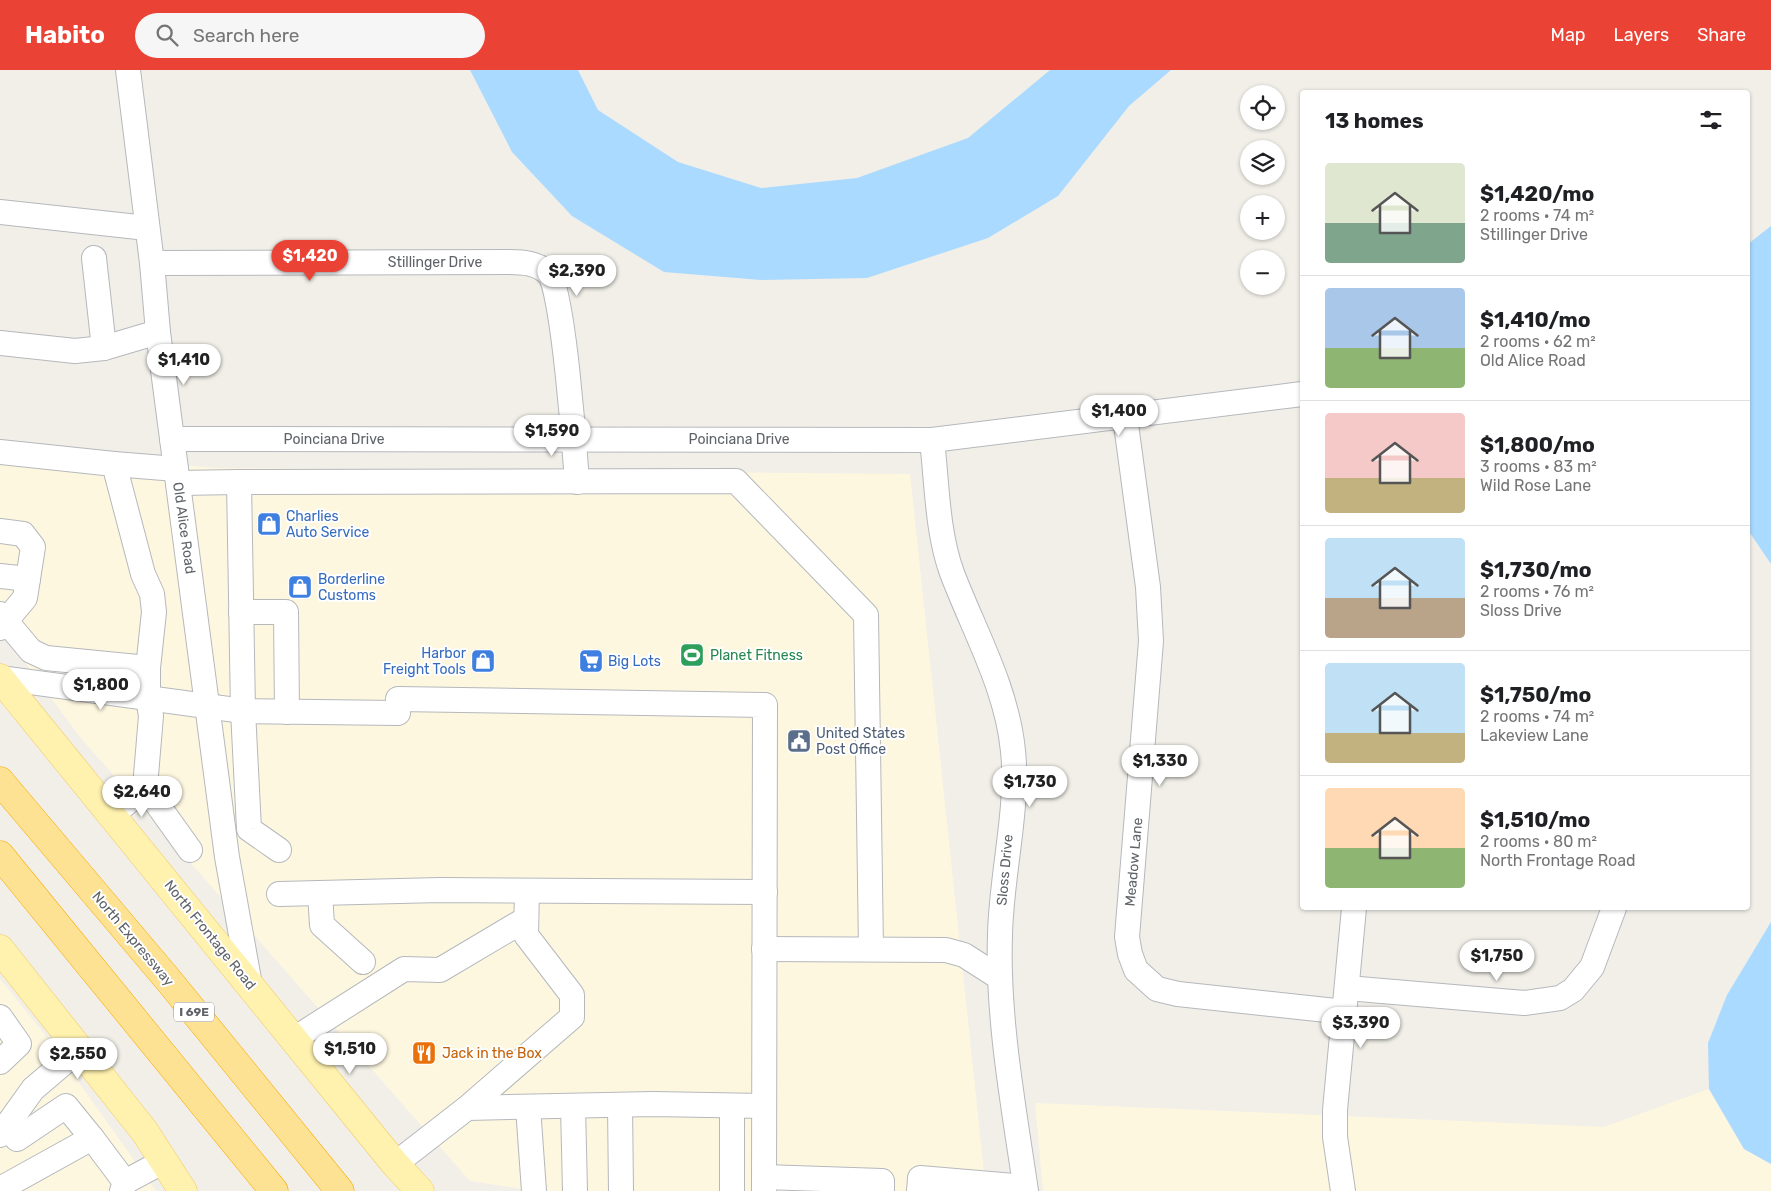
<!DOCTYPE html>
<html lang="en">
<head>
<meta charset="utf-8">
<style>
  :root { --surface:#fff; --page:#f6f6f6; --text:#202124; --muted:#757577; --line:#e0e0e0; --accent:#ea4335 }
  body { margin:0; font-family:Rubik,sans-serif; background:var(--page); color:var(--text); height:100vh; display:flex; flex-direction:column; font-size:19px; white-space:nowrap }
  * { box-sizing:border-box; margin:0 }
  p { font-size:16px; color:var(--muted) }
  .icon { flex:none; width:28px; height:28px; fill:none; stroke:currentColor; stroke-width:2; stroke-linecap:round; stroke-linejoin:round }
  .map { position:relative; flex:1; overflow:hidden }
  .drawer { position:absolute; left:1300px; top:20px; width:450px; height:820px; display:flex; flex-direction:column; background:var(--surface); border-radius:5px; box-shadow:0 1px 4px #0004 }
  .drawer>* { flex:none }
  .controls { position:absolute; left:1240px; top:15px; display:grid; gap:10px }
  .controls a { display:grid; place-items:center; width:45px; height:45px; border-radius:50%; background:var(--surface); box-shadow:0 1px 4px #0004; font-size:25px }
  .price { position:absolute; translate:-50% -42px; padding:0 11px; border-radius:18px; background:#fff; color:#222; font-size:16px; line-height:32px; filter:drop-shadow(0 1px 2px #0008) }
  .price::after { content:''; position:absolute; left:50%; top:30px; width:15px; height:11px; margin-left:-8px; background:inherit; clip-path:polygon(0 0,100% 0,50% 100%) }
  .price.current { background:var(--accent); color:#fff }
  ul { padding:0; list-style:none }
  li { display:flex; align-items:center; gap:15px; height:125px; padding:0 25px }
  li+li { border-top:1px solid var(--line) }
  li span { display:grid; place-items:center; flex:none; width:140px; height:100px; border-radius:5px; color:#555 }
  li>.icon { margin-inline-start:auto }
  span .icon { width:60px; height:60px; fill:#fffc; stroke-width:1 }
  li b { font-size:21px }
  h2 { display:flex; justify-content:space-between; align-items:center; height:60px; padding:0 25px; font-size:21px }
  header { display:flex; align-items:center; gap:30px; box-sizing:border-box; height:70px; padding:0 25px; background:var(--accent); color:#fff }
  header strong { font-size:24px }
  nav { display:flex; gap:28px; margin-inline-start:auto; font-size:18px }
  .search { width:350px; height:45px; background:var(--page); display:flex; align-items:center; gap:12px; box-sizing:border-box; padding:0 18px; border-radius:28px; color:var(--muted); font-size:19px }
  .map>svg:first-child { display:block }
</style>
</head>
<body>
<header>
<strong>Habito</strong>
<div class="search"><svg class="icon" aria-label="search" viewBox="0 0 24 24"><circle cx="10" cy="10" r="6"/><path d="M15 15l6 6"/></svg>Search here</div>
<nav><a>Map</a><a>Layers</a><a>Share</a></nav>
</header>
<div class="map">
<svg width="1771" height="1121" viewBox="0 0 1771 1121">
  <rect width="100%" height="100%" fill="#f1efe8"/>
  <!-- commercial -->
  <g fill="#fef7e0">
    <polygon points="0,378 216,398 910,404 986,1121 536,1121 470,1111 80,667 0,559"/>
    <polygon points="0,909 43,962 156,1121 0,1121"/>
    <polygon points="1709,1019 1744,1079 1771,1094 1771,1121 1043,1121 1035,1033 1604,1057"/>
  </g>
  <!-- water -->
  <g fill="#aadaff">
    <polygon points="470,0 578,0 598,40 678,92 761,118 857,108 968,68 1050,0 1171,0 1129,36 1058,126 988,168 867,208 761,210 664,202 572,146 512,82"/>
    <polygon points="1771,156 1771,494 1748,460 1748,174"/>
    <polygon points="1771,852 1771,1094 1744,1079 1709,1019 1708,973 1727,925"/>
  </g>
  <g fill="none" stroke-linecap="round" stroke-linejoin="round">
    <defs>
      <g id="minor">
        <polyline points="128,0 152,193 158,262 227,787 250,915"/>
        <polyline points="0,142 147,158"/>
        <polyline points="94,188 104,278"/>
        <path d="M 152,193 L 509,192 C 523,192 538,193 549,204 C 563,220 575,381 577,412"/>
        <polyline points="0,273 75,281 104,278 158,262"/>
        <polyline points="1125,347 1148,517 1151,571 1127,867 1130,884 1136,900 1157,919 1178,924 1345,942"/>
        <polyline points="172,369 932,370 1302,324"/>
        <path d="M 932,370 C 937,413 937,462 952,503 C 974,561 1007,618 1013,681 C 1019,738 1001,806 1000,865 C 997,948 1014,1039 1026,1121"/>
        <polyline points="0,382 114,394 143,504 152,524 154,542 148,598 148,628 151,646 145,717 113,745"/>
        <polyline points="114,394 176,399"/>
        <polyline points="239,412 736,411 866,545 871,879"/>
        <polyline points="178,413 239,412 243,641 249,759 279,780"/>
        <polyline points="0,461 23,464 33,477 25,528 0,558"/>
        <polyline points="0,506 28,509"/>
        <polyline points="241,542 286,542 287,642"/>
        <polyline points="0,544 31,581 46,588 148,598"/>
        <polyline points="0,608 243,641 398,643 398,629 765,635 764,1121"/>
        <polyline points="145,717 190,780"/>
        <polyline points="320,823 322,855 363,892"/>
        <polyline points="279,824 440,820 765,822"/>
        <polyline points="764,879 946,880 964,885 1000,908"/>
        <polyline points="1347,918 1524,933 1560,928 1573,920 1592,897 1614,838"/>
        <polyline points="0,947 19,974 0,992"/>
        <polyline points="294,969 404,899 440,900 526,849"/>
        <polyline points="620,1035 621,1121"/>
        <polyline points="573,1036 575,1121"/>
        <polyline points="528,1037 534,1121"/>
        <polyline points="467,1038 572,947 572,925 526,865 527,821"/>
        <polyline points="0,1065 33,1019 80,979"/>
        <polyline points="17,1069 66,1036 92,1068"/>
        <polyline points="395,1094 467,1038 653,1034 764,1036"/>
        <polyline points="764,1107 882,1111 882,1121"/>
        <polyline points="0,1119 92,1068 125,1112"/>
        <polyline points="122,1121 125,1112 164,1091"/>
        <polyline points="732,1121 732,1036"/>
        <polyline points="919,1121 920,1108 1025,1117"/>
        <polyline points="1343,1121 1335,1067 1335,1040 1354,838"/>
      </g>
      <g id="major">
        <polyline points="0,608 395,1094 420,1121"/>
        <polyline points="0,879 145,1062 183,1121"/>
      </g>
      <g id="highway">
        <polyline points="0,711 170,912 340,1121"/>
        <polyline points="0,785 274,1121"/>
      </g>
    </defs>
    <!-- minor casing -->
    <use href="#minor" stroke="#b5b8bc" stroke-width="26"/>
    <!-- major casing -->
    <use href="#major" stroke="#f2c960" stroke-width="29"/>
    <!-- highway casing -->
    <use href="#highway" stroke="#f9ab00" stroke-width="29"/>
    <!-- minor -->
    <use href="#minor" stroke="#fff" stroke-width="24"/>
    <!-- major -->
    <use href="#major" stroke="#fff2af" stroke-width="28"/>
    <!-- highway -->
    <use href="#highway" stroke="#fde293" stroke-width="28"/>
  </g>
  <!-- icons -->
  <defs>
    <symbol id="shop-square" viewBox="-11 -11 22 22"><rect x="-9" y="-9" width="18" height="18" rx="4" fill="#3f7fe0" stroke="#fff"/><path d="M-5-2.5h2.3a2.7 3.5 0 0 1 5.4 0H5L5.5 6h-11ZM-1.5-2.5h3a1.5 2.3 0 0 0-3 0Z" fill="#fff"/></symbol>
    <symbol id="stadium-square" viewBox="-11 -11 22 22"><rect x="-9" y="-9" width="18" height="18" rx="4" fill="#2e9e5b" stroke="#fff"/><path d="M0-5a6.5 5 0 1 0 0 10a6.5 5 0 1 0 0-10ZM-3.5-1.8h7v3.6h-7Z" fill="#fff"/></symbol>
    <symbol id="supermarket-square" viewBox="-11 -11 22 22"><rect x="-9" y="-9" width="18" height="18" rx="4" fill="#3f7fe0" stroke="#fff"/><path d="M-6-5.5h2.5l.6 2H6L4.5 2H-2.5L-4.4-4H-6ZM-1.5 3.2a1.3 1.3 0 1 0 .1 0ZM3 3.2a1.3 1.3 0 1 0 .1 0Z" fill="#fff"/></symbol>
    <symbol id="civic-square" viewBox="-11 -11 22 22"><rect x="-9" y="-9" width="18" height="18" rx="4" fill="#5c6f8a" stroke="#fff"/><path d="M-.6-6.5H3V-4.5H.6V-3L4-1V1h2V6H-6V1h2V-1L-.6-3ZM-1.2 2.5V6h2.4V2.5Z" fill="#fff"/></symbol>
    <symbol id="restaurant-square" viewBox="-11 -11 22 22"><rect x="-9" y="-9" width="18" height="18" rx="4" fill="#e8710a" stroke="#fff"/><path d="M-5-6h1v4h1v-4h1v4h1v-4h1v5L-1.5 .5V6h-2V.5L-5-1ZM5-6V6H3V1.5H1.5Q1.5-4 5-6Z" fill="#fff"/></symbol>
  </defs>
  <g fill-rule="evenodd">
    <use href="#shop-square" x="255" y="440" width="28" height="28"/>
    <use href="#shop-square" x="286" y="503" width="28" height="28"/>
    <use href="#stadium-square" x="678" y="571" width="28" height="28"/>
    <use href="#shop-square" x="469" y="577" width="28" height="28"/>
    <use href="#supermarket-square" x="577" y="577" width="28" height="28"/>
    <use href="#civic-square" x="785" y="657" width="28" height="28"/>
    <use href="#restaurant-square" x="410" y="969" width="28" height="28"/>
  </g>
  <g text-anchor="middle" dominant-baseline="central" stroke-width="4" stroke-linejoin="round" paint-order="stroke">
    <!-- shield labels -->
    <rect fill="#fff" stroke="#8f9295" stroke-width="1" x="174" y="932.5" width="40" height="19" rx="4"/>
    <g font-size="12" font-weight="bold" fill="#5f6368">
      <text x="194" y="942">I 69E</text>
    </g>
    <!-- street labels -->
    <g font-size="14" fill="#5f6368" stroke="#fff">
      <text x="435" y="192">Stillinger Drive</text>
      <text x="334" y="369">Poinciana Drive</text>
      <text x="739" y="369">Poinciana Drive</text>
      <text transform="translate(184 458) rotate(82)">Old Alice Road</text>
      <text transform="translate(1134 792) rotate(-85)">Meadow Lane</text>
      <text transform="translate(1005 800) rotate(-85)">Sloss Drive</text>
      <text transform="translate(210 865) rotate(51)">North Frontage Road</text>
      <text transform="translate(133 869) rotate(50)">North Expressway</text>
    </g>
    <!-- shop labels -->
    <g font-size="14" fill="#366cbe" stroke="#fff" text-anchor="start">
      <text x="286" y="446">Charlies<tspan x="286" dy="16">Auto Service</tspan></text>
      <text x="318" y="509">Borderline<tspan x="318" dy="16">Customs</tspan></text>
      <text x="466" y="583" text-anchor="end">Harbor<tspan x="466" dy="16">Freight Tools</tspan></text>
      <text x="608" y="591">Big Lots</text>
    </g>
    <!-- leisure labels -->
    <g font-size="14" fill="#27864d" stroke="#fff" text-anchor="start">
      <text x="710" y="585">Planet Fitness</text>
    </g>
    <!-- service labels -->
    <g font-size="14" fill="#4e5e75" stroke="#fff" text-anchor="start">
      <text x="816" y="663">United States<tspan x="816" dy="16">Post Office</tspan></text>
    </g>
    <!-- food labels -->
    <g font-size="14" fill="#c56008" stroke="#fff" text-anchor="start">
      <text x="442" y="983">Jack in the Box</text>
    </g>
  </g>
</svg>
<div class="controls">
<a><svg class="icon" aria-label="locate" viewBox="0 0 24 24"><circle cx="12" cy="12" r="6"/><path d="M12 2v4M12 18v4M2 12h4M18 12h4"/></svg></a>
<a><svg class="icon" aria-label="layers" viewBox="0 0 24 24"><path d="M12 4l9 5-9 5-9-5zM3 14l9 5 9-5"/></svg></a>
<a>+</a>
<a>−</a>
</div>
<b class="price current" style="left:310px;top:212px">$1,420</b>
<b class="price" style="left:577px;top:227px">$2,390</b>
<b class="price" style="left:184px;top:316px">$1,410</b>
<b class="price" style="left:1119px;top:367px">$1,400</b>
<b class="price" style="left:552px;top:387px">$1,590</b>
<b class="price" style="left:101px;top:641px">$1,800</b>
<b class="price" style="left:1160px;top:717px">$1,330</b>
<b class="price" style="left:1030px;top:738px">$1,730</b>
<b class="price" style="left:142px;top:748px">$2,640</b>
<b class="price" style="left:1497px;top:912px">$1,750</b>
<b class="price" style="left:1361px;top:979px">$3,390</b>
<b class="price" style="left:350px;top:1005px">$1,510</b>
<b class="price" style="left:78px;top:1010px">$2,550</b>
<section class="drawer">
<h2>13 homes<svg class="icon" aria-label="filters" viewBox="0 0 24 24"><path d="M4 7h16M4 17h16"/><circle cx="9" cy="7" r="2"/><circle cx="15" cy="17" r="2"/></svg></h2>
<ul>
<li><span style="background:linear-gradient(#dfe7d0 60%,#7fa58c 0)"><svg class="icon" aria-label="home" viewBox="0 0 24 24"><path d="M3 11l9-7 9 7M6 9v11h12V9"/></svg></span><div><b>$1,420/mo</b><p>2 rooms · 74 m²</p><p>Stillinger Drive</p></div></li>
<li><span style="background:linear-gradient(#a9c7e8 60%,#8fb573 0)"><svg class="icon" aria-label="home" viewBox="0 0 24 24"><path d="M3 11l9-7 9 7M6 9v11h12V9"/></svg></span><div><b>$1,410/mo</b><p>2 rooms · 62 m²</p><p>Old Alice Road</p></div></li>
<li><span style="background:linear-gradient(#f6c9c9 65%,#c2b280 0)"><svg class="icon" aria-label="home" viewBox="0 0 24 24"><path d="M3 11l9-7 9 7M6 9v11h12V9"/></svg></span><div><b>$1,800/mo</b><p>3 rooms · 83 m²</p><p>Wild Rose Lane</p></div></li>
<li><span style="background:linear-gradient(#bfe0f5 60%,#b9a48a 0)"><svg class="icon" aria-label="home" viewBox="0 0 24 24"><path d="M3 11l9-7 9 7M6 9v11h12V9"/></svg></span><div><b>$1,730/mo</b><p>2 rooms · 76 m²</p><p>Sloss Drive</p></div></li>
<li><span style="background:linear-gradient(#bfe0f5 70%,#c2b280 0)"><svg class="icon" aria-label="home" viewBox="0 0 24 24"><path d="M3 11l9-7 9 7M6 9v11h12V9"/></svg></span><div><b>$1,750/mo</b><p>2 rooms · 74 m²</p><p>Lakeview Lane</p></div></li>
<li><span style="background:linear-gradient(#ffd9b3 60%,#8fb573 0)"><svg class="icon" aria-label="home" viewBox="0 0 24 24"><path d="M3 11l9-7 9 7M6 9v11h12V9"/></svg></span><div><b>$1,510/mo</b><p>2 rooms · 80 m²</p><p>North Frontage Road</p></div></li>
</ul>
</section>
</div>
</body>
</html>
